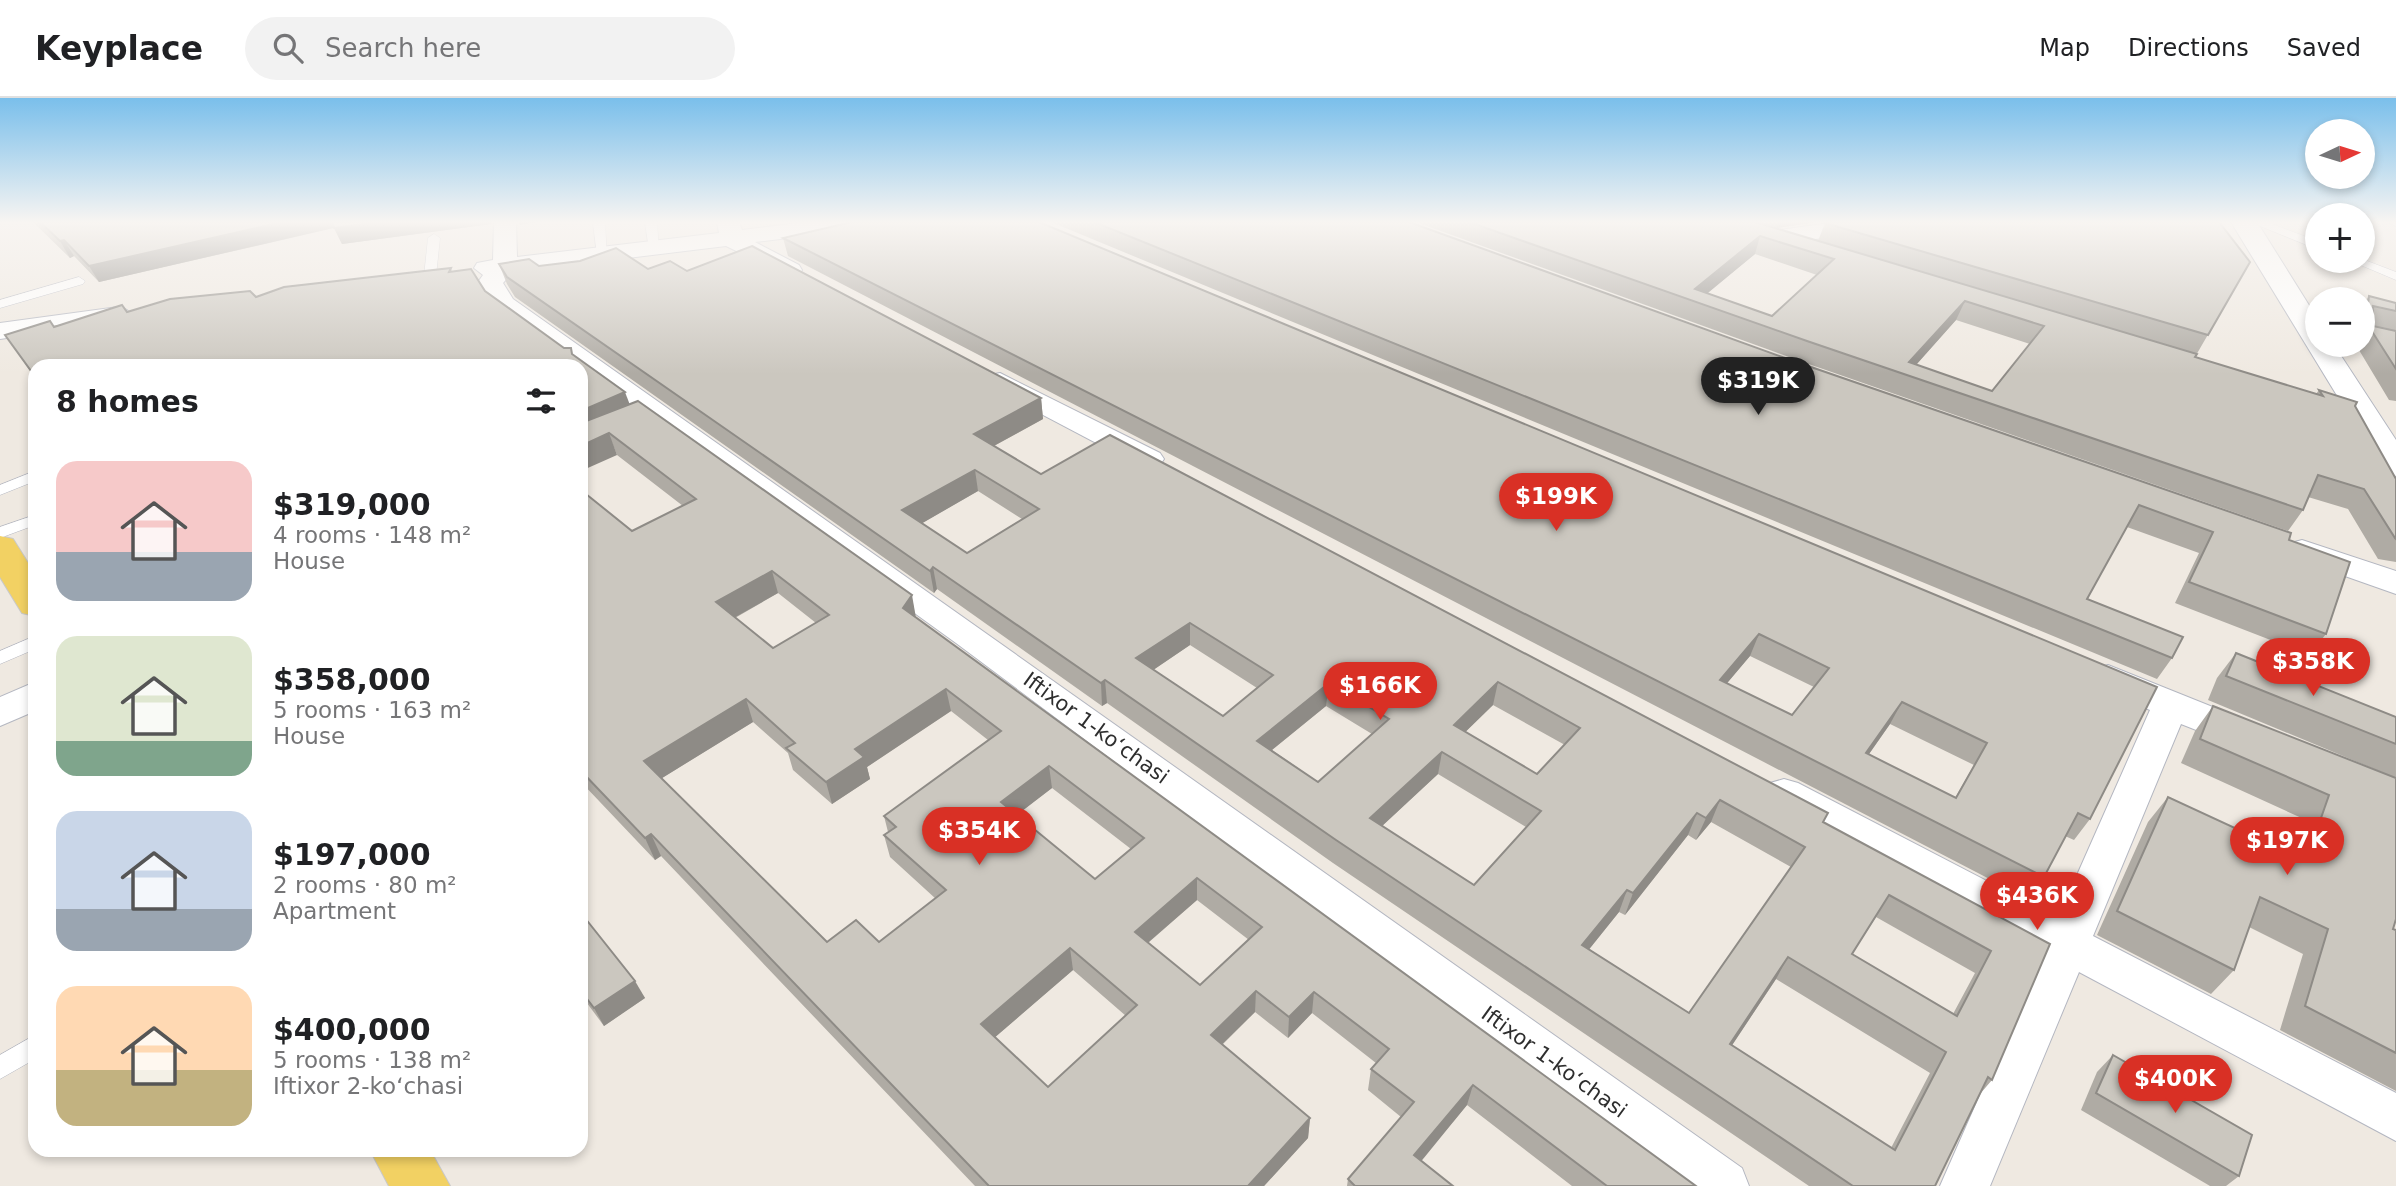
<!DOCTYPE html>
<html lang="en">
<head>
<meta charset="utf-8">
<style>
  :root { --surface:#fff; --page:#f2f2f2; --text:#202124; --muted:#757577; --line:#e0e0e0; --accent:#d93025 }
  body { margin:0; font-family:"DejaVu Sans",sans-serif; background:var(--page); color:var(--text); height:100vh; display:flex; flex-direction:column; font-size:26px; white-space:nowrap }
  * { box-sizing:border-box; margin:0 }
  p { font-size:23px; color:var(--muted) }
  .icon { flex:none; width:38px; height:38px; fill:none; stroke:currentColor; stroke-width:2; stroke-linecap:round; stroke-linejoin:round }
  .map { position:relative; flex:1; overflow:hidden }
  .panel { position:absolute; left:28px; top:261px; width:560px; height:798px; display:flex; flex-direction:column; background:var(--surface); border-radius:21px; box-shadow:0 4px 10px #0003 }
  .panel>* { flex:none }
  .needle { width:46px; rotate:86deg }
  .controls { position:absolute; left:2305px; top:21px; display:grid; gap:14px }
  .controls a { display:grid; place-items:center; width:70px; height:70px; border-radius:50%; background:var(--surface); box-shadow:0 4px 10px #0003; font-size:35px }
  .price { position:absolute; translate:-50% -60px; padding:0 16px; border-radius:24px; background:var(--accent); color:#fff; font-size:23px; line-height:46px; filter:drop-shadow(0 2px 4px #0008) }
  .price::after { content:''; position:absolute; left:50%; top:42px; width:21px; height:16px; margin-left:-10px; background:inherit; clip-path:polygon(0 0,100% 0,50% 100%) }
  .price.on { background:#222; color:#fff }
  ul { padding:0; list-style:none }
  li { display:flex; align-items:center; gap:21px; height:175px; padding:0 28px }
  li span { display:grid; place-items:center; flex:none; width:196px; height:140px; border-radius:21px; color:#555 }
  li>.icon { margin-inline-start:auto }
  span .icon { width:84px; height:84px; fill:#fffc; stroke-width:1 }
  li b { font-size:30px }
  h2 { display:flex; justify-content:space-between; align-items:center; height:84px; padding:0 28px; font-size:30px }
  header { display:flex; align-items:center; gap:42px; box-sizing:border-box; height:98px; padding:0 35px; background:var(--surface); border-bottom:2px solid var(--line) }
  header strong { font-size:33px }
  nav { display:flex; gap:38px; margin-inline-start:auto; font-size:24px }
  .search { width:490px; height:63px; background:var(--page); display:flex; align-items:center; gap:18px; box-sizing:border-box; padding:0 24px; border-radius:38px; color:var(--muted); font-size:26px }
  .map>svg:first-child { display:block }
</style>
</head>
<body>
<header>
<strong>Keyplace</strong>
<div class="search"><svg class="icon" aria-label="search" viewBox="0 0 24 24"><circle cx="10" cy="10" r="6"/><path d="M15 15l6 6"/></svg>Search here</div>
<nav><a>Map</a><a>Directions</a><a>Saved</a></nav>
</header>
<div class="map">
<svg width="2396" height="1088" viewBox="0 0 2396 1088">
  <rect width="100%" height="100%" fill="#efe9e1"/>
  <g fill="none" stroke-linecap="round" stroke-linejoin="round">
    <defs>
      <g id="service">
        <polygon points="593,124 605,124 607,160 597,157"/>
        <polygon points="645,124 657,124 659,154 649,151"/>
        <polygon points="2250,124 2267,124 2317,143 2317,151"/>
        <polygon points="2387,124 2396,124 2396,128"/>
        <polygon points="434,136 440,140 436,178 430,182 424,178 428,140"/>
        <polygon points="2362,161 2396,174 2396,182 2351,163"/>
        <polygon points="79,179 85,183 83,186 0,210 0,202"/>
        <polygon points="35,373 35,383 0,397 0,387"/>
        <polygon points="35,417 35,427 0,440 0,429"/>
        <polygon points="35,538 35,551 0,566 0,553"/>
        <polygon points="35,937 35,961 0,981 0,957"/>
      </g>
      <g id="minor">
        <polygon points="494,124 516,124 517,159 719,135 717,124 739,124 742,132 806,124 874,124 863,131 755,144 799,167 802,172 799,177 790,179 726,148 513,174 503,185 513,201 1742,1070 1749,1088 1682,1088 956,545 581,274 581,268 573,268 495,211 478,184 483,177 474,170 477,165 493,162"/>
        <polygon points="1837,124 1897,124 1886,131 1773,147 1765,145 1761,140 1765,135 1773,133"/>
        <polygon points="118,209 127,212 131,217 127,222 0,241 0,225"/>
        <polygon points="1000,275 1160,355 1164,361 1160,367 1149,370 1138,367 990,289 986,283 990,277"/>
        <polygon points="2302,442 2396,473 2396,496 2291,459 2286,452 2291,445"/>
        <polygon points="2108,567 2260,628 2266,638 2260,648 2247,652 2181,626 2093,838 2396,995 2396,1043 2079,874 1990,1088 1940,1088 2043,854 1770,707 1764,696 1770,685 1784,681 1798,685 2058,820 2150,612 2095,589 2090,580 2095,571"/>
        <polygon points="35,584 35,613 0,628 0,599"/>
      </g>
      <polygon id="tertiary" points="2231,124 2257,124 2317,220 2317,247 2334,247 2396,342 2396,378 2384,375 2380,368"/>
      <g id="primary">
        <polygon points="0,438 13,441 35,476 35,518 22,515 0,479"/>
        <polygon points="370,1052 430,1052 450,1088 389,1088"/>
      </g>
    </defs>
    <!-- service casing -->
    <use href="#service" stroke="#b4b7c1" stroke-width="1"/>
    <!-- minor casing -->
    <use href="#minor" stroke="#b4b7c1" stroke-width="2"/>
    <!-- tertiary casing -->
    <use href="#tertiary" stroke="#b4b7c1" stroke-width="2"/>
    <!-- primary casing -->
    <use href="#primary" stroke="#c9c9c9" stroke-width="2"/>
    <!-- service -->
    <use href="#service" fill="#fff" fill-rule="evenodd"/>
    <!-- minor -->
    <use href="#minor" fill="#fff" fill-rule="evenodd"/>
    <!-- tertiary -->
    <use href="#tertiary" fill="#fff" fill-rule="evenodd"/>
    <!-- primary -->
    <use href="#primary" fill="#f2d163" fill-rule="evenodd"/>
  </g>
  <!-- wall -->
  <g fill="#afaba4" fill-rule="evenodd">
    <polygon points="33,124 492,124 491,126 342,146 334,130 99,184 74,158 70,160"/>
    <polygon points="1051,124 1409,124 2289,442 2326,536 2309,557 2175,505 2199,455 2127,429 2087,501 2172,560 2157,581"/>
    <path d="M 1416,124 L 1817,124 L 1776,130 L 1818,143 L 1825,125 L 2250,164 L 2195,259 L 2316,296 L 2319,292 L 2355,308 L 2396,381 L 2396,464 L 2378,461 L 2348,411 L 2308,399 L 2303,412 L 2288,433 L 1800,263 ZM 1755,156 L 1817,177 L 1772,218 L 1707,195 ZM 1956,222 L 2030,246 L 1992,293 L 1916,267 Z"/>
    <path d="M 783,140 L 2157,589 L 2090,721 L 2074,742 L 2065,738 L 2044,779 L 2028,801 L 788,158 ZM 1750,558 L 1814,589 L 1792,617 L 1727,585 ZM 1890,626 L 1974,667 L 1955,700 L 1869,656 Z"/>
    <path d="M 499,166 L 687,173 L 1041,300 L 1043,321 L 994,348 L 1041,376 L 1823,724 L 2050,846 L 1992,982 L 1980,996 L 1935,1088 L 1809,1088 L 1333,765 L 1107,605 L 1102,608 L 937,491 L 934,495 L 515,199 L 507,186 ZM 978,393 L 1022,421 L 967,455 L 922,425 ZM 1190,547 L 1257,590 L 1223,618 L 1153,572 ZM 1493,607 L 1565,647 L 1537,676 L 1465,634 ZM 1326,608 L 1372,636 L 1318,684 L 1272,652 ZM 1438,676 L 1526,729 L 1474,787 L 1382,728 ZM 1711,724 L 1791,769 L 1689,915 L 1589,851 L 1619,814 L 1625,817 L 1688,737 L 1696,742 ZM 1876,819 L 1975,875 L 1953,916 L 1852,856 ZM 1776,881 L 1930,975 L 1891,1050 L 1732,947 Z"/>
    <path d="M 451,170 L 452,174 L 485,193 L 573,257 L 630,306 L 916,519 L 1696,1088 L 1572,1088 L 1467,1007 L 1421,1062 L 1453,1088 L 1347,1088 L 1348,1081 L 1401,1019 L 1368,992 L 1371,971 L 1376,965 L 1312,915 L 1288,940 L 1255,914 L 1222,947 L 1310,1020 L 1308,1040 L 1264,1088 L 975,1088 L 661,758 L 655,762 L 581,684 L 581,392 L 632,433 L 683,408 L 617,357 L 581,268 L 35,268 L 35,280 L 5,237 L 127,214 L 256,199 ZM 778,495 L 816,525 L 773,550 L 735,520 ZM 951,613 L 988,642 L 884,718 L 888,734 L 884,737 L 890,759 L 936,801 L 879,844 L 827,844 L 662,680 L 753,624 L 788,655 L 793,672 L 832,706 L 870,681 L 867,669 ZM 1052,690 L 1131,751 L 1095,781 L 1016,717 ZM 1197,802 L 1249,842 L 1200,887 L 1148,845 ZM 1073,872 L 1126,918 L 1048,989 L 995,939 Z"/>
    <polygon points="2369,198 2396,205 2396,303 2389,302 2356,247 2362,247 2362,208"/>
    <polygon points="2236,555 2396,619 2396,680 2208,602 2217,580"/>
    <polygon points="2213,608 2396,680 2393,831 2396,832 2396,993 2280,932 2303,856 2249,829 2234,872 2211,896 2097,837 2148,724 2168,699 2294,758 2306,722 2181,665 2195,633"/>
    <polygon points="581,815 645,900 604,928 581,897"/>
    <polygon points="2113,957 2239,1078 2226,1088 2210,1088 2081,1012 2097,974"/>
  </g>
  <!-- shaded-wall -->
  <g fill="#8e8b86">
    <polygon points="283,124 334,124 337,129 99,184 89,168"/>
    <polygon points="382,124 492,124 491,126 342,146 334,130"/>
    <polygon points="519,124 537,124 520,127"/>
    <polygon points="1778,124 1817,124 1776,130"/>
    <polygon points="1760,138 1755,156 1697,204 1695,191"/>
    <polygon points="64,142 74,158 70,160 60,143"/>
    <polygon points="1965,203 1956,222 1907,277 1909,264"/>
    <polygon points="625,294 633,315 581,337 581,313"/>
    <polygon points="1041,300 1043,321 977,357 974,336"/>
    <polygon points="609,335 617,357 581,373 581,348"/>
    <polygon points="975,372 978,393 907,434 902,412"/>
    <polygon points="933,469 937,491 934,495 930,473"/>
    <polygon points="772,473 778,495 723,526 716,504"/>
    <polygon points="912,497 916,520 903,510"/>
    <polygon points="1190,525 1190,547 1137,583 1136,560"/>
    <polygon points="1759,536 1750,558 1712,603 1720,582"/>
    <polygon points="1105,582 1107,605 1102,608 1101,585"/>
    <polygon points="1498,584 1493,607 1449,650 1454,627"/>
    <polygon points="1329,585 1326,608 1256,665 1257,643"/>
    <polygon points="946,591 951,613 867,669 870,681 832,706 826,684 855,651"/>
    <polygon points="746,601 753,624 654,685 644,663"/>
    <polygon points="1902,604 1890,626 1855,676 1866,655"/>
    <polygon points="1442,654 1438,676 1367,742 1370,720"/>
    <polygon points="1049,668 1052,690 1004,727 1001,704"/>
    <polygon points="1720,702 1711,724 1696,742 1706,720"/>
    <polygon points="1697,715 1688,737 1625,817 1633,795"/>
    <polygon points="651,736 661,758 655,762 645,740"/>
    <polygon points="1197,780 1197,802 1136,855 1135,834"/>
    <polygon points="1627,792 1619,814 1575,869 1582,847"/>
    <polygon points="1070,850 1073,872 986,947 981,926"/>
    <polygon points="1788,859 1776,881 1719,967 1730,946"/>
    <polygon points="635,883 645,900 604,928 594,910"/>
    <polygon points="1256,893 1255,914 1210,958 1211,937"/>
    <polygon points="1314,894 1312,915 1288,940 1289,919"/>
    <polygon points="1473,987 1467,1007 1410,1077 1414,1057"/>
    <polygon points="1310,1020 1308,1040 1264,1088 1248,1088"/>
  </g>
  <!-- building -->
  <g fill="#cbc7bf" stroke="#8e8b86" stroke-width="2" fill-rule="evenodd">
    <polygon points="40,124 283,124 89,168 64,142 60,143"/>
    <polygon points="332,124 382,124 334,130"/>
    <path d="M 852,124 L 1039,124 L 2157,589 L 2090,721 L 2078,715 L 2044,779 L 783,140 ZM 1759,536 L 1829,570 L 1792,617 L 1720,582 ZM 1902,604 L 1987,645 L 1956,700 L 1866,655 Z"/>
    <polygon points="1094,124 1409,124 1785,260 2291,435 2289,442 2350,464 2326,536 2189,484 2213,434 2139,407 2087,501 2183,539 2172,560"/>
    <path d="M 1469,124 L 1755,124 L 2197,256 L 2195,259 L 2323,298 L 2319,292 L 2357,304 L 2355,308 L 2396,381 L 2396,441 L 2395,440 L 2364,391 L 2318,377 L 2303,412 L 1807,243 ZM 1760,138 L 1834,161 L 1772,218 L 1695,191 ZM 1965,203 L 2044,228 L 1992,293 L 1909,264 Z"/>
    <polygon points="1829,124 2219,124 2250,164 2208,237 1825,125"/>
    <path d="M 752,148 L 1041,300 L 974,336 L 1041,376 L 1110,337 L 1828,715 L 1823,724 L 2050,846 L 1992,982 L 1988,979 L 1935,1088 L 1853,1088 L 1336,742 L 1105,582 L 1101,585 L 933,469 L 930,473 L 507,179 L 499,166 L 529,161 L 539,168 L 580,163 L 616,150 L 648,171 L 670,163 L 687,173 ZM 975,372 L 1039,411 L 967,455 L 902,412 ZM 1190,525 L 1273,577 L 1223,618 L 1136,560 ZM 1498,584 L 1580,630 L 1537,676 L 1454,627 ZM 1329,585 L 1389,621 L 1318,684 L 1257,643 ZM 1442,654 L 1541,713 L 1474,787 L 1370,720 ZM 1720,702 L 1805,749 L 1689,915 L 1582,847 L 1627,792 L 1633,795 L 1697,715 L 1706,720 ZM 1889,797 L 1991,853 L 1957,918 L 1852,856 ZM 1788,859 L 1946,954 L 1895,1052 L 1730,946 Z"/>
    <polygon points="451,170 449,174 471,171 485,193 564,250 571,250 572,256 625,294 581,313 581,268 35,268 35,277 34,277 5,237 50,223 54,229 122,207 127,214 170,201 250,193 256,199 284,189"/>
    <polygon points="2369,198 2396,205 2396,213 2373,208 2373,228 2396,233 2396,271 2366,224"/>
    <path d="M 638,303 L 912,497 L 903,510 L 1696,1088 L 1607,1088 L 1473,987 L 1414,1057 L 1453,1088 L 1355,1088 L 1348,1081 L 1414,1004 L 1371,971 L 1389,951 L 1314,894 L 1289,919 L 1256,893 L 1211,937 L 1310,1020 L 1248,1088 L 989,1088 L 651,736 L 645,740 L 581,673 L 581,392 L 632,433 L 696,401 L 609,335 L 581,348 L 581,325 ZM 772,473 L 829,517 L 773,550 L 716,504 ZM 946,591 L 1001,633 L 884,718 L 896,729 L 884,737 L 946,792 L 879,844 L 856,822 L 827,844 L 644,663 L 746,601 L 795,645 L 786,650 L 826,684 L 864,659 L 855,651 ZM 1049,668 L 1144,740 L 1095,781 L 1001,704 ZM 1197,780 L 1262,829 L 1200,887 L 1135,834 ZM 1070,850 L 1137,907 L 1048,989 L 981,926 Z"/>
    <polygon points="2236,555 2396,619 2396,646 2226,578"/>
    <polygon points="2213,608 2396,680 2396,821 2393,831 2396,832 2396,955 2305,908 2328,831 2260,799 2234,872 2117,813 2168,699 2306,763 2329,697 2200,641"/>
    <polygon points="581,815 635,883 594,910 581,893"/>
    <polygon points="2113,957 2252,1037 2239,1078 2096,995"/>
  </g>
  <!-- sky -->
  <linearGradient id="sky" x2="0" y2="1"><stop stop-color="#7abfeb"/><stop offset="0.45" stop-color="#f8f5f2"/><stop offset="1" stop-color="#f8f5f2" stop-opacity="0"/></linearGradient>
  <rect width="2396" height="276" fill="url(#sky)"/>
  <g text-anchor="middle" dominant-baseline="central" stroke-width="7" stroke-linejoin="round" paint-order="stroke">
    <!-- street labels -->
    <g font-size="21" fill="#2e2e2e" stroke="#fff">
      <text transform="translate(1096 630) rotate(36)">Iftixor 1-koʻchasi</text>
      <text transform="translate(1554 964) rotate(36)">Iftixor 1-koʻchasi</text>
    </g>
  </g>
</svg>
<div class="controls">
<a><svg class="needle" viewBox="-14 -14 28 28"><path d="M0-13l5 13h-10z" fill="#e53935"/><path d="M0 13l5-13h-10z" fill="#757577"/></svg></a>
<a>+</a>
<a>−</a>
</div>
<b class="price on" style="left:1758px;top:319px">$319K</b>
<b class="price" style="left:1556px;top:435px">$199K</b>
<b class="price" style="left:2313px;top:600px">$358K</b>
<b class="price" style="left:1380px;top:624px">$166K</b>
<b class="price" style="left:979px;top:769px">$354K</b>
<b class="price" style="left:2287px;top:779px">$197K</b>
<b class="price" style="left:2037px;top:834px">$436K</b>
<b class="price" style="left:2175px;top:1017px">$400K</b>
<section class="panel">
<h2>8 homes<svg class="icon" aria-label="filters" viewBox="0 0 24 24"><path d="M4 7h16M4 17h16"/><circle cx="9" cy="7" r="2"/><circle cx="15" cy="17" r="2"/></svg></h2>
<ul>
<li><span style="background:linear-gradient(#f6c9c9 65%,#9aa5b1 0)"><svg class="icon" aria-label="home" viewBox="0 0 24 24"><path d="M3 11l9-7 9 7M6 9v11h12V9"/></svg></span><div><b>$319,000</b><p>4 rooms · 148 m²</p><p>House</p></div></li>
<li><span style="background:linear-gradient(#dfe7d0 75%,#7fa58c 0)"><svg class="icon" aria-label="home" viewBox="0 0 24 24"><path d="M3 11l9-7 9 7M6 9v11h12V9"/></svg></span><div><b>$358,000</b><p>5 rooms · 163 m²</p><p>House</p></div></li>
<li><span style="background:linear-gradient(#c9d6e8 70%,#9aa5b1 0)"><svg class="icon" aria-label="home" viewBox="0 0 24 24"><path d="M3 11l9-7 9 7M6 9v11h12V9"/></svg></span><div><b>$197,000</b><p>2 rooms · 80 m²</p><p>Apartment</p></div></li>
<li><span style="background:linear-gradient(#ffd9b3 60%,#c2b280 0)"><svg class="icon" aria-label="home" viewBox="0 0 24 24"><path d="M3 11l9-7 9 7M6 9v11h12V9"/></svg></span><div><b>$400,000</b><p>5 rooms · 138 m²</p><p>Iftixor 2-koʻchasi</p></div></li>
</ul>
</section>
</div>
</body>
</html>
